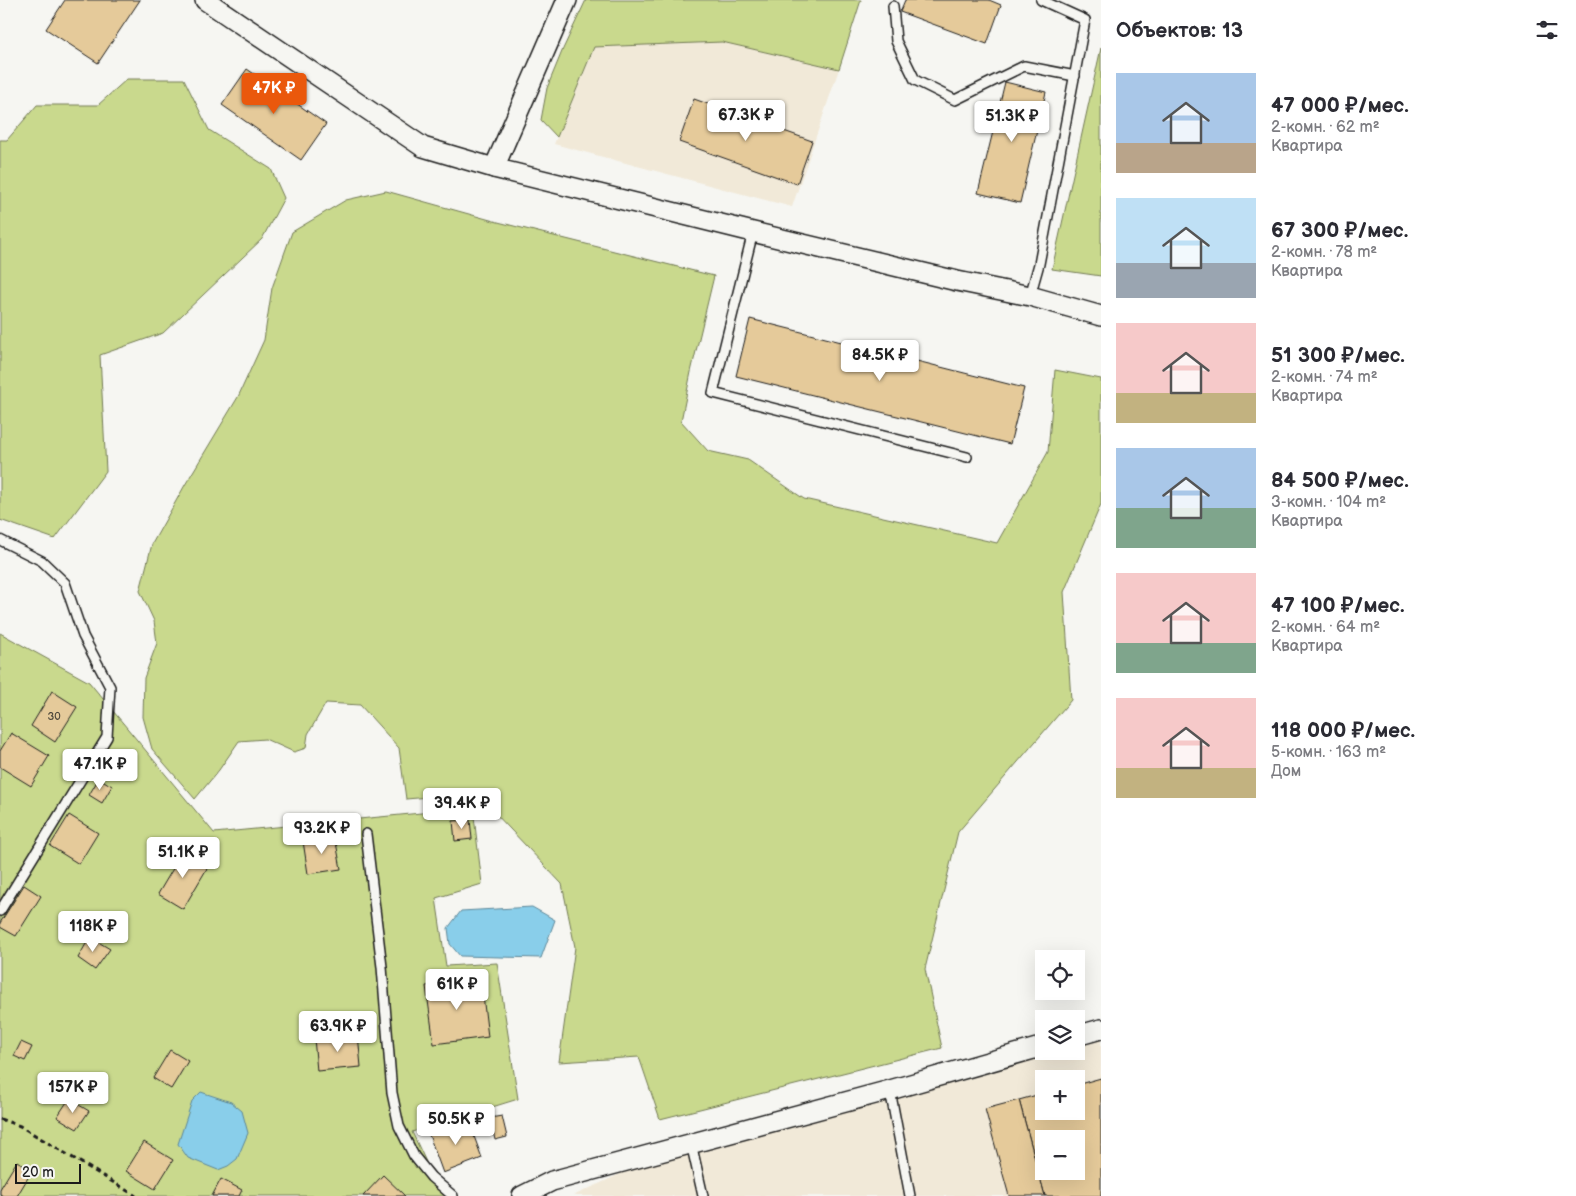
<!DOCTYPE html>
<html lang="ru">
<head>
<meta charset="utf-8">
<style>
  :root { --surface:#fff; --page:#f2f2f3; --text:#2b2b33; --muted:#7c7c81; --accent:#ea580c }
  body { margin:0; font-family:"Balsamiq Sans",sans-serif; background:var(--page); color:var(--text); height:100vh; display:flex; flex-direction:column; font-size:19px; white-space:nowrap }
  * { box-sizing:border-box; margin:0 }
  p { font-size:16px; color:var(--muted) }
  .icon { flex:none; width:28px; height:28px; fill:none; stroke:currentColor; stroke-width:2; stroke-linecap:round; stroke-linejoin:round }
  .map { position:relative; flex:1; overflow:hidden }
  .sheet { display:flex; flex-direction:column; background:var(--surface); width:475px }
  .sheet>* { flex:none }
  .tools { position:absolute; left:1035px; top:950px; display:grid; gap:10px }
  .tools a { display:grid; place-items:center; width:50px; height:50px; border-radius:0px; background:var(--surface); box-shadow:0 5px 20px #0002; font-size:25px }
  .scale { position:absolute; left:15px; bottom:12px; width:66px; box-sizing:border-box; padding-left:5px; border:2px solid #1c1c1c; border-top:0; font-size:14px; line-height:18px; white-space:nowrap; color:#1c1c1c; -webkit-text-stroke:4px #f6f6f2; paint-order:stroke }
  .price { position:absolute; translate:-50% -42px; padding:0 11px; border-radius:5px; background:#fff; color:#222; font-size:16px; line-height:32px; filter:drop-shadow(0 1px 2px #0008) }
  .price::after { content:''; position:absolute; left:50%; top:30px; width:15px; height:11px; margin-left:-8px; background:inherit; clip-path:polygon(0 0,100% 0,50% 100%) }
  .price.active { background:var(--accent); color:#fff }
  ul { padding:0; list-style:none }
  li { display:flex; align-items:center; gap:15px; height:125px; padding:0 15px }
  li span { display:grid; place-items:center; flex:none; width:140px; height:100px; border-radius:0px; color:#555 }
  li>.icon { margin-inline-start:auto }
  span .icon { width:60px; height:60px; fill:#fffc; stroke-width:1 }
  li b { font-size:21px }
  h2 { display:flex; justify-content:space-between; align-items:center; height:60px; padding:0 15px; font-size:21px }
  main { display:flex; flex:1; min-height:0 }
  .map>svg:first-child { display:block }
</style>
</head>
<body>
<main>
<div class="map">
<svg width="1101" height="1196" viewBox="0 0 1101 1196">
  <rect width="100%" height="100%" fill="#f6f6f2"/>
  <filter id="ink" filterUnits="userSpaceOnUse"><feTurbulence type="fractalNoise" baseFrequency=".02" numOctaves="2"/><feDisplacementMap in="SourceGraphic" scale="10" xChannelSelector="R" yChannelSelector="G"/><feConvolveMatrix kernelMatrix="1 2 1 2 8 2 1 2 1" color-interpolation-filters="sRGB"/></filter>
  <g filter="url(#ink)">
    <!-- built -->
    <g fill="#f1e9d8" fill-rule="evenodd">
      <polygon points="722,42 839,69 792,207 554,144 594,47"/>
      <path d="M 1101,1039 L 1101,1196 L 573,1196 L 622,1173 L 868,1104 L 965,1080 L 1061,1051 L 1076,1051 L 1076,1047 ZM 1044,1079 L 1076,1079 L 1076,1111 L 1044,1111 ZM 1044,1139 L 1076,1139 L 1076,1171 L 1044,1171 Z"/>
    </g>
    <!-- green -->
    <g fill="#c9d98d" stroke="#727a54">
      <polygon points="586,0 861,0 839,69 722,42 594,47 557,137 541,120 547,88 563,49"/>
      <polygon points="1101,48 1101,276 1052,269"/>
      <polygon points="127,79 184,79 209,130 271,169 284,198 262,239 163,333 100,355 106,471 55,539 0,520 0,140 7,140 37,105 98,105"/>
      <polygon points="386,191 494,221 714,276 691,372 681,421 708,451 748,460 804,499 997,543 1048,452 1055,370 1101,379 1101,504 1064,592 1071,700 958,832 925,969 942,1048 660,1119 639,1057 559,1062 575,947 562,884 476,793 406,799 399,748 360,705 326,703 308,734 306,748 294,752 265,739 239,741 219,770 195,799 152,749 143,717 144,678 157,643 154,621 140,591 152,544 185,485 238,397 264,340 272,288 292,232 346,200"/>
      <polygon points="0,633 89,682 214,833 473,808 482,884 436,898 446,966 497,963 518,1099 412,1132 427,1164 455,1196 0,1196"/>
    </g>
    <!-- water -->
    <g fill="#89ceea" stroke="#5d8798">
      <polygon points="532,907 555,920 541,958 460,956 450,944 448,928 461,911"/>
      <polygon points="201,1092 231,1102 242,1111 248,1133 237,1159 228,1166 218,1170 188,1158 178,1144 192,1101"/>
    </g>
    <!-- building -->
    <g fill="#e5ca9a" stroke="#1c1c1c" fill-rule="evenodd">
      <polygon points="65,0 140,0 98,63 46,29"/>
      <polygon points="905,0 989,0 1001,5 987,44 900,12"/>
      <polygon points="247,69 326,124 301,160 222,105"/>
      <polygon points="1005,82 1046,92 1020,203 978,193"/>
      <polygon points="694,99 812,141 797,184 679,142"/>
      <polygon points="750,319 1024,388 1010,444 736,376"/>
      <polygon points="52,691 77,707 55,742 31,726"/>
      <polygon points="11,733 49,756 31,786 0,767 0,751"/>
      <polygon points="99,778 112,786 102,803 89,795"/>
      <polygon points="69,815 98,833 79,864 50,846"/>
      <polygon points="470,820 472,839 455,841 453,821"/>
      <polygon points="335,837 341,869 308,874 303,841"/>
      <polygon points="184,850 209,865 183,909 158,894"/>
      <polygon points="24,885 41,896 16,936 0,927 0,923"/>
      <polygon points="90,937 110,949 95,970 78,958"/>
      <polygon points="481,979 488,1037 434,1044 426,986"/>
      <polygon points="358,1034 361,1067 317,1071 314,1038"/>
      <polygon points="21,1042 32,1047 25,1061 14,1056"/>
      <polygon points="170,1050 188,1061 171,1089 153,1078"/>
      <path d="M 1101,1078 L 1101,1196 L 1045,1196 L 1019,1100 L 1044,1093 L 1044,1111 L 1076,1111 L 1076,1085 ZM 1044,1139 L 1076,1139 L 1076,1171 L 1044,1171 Z"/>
      <polygon points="69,1099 89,1111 77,1129 57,1117"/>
      <polygon points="1019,1100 1045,1196 1009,1196 985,1109"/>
      <polygon points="502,1116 507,1137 495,1140 490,1118"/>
      <polygon points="468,1120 482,1158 443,1173 429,1135"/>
      <polygon points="144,1142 173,1160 155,1189 126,1171"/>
      <polygon points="17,1161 32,1171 17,1196 3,1196 0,1194 0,1189"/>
      <polygon points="383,1175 405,1196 363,1196"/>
      <polygon points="221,1179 242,1190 239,1196 212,1196"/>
    </g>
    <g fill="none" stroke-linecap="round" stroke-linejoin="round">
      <defs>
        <g id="service">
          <polyline points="893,6 896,41 915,80 955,100 1024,66 1075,76"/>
          <polyline points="753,232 713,393 967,457"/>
          <polyline points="1030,296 1039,264 1085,20 1041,0"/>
          <polyline points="0,540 42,561 65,583 83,636 110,687 107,737 0,911"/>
          <polyline points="366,834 382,967 392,1093 399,1126 414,1156 431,1177 453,1196"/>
          <polyline points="890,1090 910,1196"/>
          <polyline points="691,1143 703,1196"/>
        </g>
        <g id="minor">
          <polyline points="205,0 423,147 494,168 753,232 957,281 1030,296 1101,316"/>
          <polyline points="494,168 567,0"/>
          <polyline points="1076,1036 1101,1029"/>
          <polyline points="522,1196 552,1181 890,1090 1044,1046"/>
        </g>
      </defs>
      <!-- service casing -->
      <use href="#service" stroke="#1c1c1c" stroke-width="12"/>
      <!-- minor casing -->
      <use href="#minor" stroke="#1c1c1c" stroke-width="22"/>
      <!-- path -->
      <polyline stroke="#1c1c1c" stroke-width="3" stroke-dasharray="5 4" stroke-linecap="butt" points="0,1119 20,1126 136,1196"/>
      <!-- service -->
      <use href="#service" stroke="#f6f6f2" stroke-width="9"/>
      <!-- minor -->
      <use href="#minor" stroke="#f6f6f2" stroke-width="19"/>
    </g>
  </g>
  <g text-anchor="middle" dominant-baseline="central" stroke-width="4.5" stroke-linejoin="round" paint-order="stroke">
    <!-- number labels -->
    <g font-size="11" fill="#4e483c">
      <text x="54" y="716">30</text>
    </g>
  </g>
</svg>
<div class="tools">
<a><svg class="icon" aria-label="locate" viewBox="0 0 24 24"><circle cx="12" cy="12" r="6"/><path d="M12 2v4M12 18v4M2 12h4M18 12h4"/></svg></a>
<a><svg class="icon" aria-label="layers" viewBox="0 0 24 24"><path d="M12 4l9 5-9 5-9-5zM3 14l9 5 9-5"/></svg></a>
<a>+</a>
<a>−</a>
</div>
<div class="scale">20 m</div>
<b class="price active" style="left:274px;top:115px">47K ₽</b>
<b class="price" style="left:746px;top:142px">67.3K ₽</b>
<b class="price" style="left:1012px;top:143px">51.3K ₽</b>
<b class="price" style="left:880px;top:382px">84.5K ₽</b>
<b class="price" style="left:100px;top:791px">47.1K ₽</b>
<b class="price" style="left:462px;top:830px">39.4K ₽</b>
<b class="price" style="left:322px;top:855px">93.2K ₽</b>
<b class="price" style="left:183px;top:879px">51.1K ₽</b>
<b class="price" style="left:93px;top:953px">118K ₽</b>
<b class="price" style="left:457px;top:1011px">61K ₽</b>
<b class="price" style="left:338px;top:1053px">63.9K ₽</b>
<b class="price" style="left:73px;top:1114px">157K ₽</b>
<b class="price" style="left:456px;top:1146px">50.5K ₽</b>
</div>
<section class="sheet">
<h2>Объектов: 13<svg class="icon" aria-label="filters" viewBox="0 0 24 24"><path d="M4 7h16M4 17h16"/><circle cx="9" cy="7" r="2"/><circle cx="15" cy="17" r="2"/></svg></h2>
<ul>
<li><span style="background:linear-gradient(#a9c7e8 70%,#b9a48a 0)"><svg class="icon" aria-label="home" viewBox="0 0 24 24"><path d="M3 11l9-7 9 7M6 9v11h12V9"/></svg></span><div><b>47 000 ₽/мес.</b><p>2-комн. · 62 m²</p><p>Квартира</p></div></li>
<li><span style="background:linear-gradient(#bfe0f5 65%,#9aa5b1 0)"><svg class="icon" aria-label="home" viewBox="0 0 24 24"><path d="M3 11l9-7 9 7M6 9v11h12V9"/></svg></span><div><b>67 300 ₽/мес.</b><p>2-комн. · 78 m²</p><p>Квартира</p></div></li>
<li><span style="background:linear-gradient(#f6c9c9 70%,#c2b280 0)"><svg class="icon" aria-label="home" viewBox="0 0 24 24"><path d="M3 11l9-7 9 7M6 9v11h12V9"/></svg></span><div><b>51 300 ₽/мес.</b><p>2-комн. · 74 m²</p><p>Квартира</p></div></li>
<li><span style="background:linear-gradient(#a9c7e8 60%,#7fa58c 0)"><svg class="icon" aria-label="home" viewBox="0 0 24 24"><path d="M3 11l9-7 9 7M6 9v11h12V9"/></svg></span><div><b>84 500 ₽/мес.</b><p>3-комн. · 104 m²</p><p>Квартира</p></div></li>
<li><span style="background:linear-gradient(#f6c9c9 70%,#7fa58c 0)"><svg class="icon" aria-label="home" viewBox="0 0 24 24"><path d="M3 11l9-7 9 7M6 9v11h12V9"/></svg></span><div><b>47 100 ₽/мес.</b><p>2-комн. · 64 m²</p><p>Квартира</p></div></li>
<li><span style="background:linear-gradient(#f6c9c9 70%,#c2b280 0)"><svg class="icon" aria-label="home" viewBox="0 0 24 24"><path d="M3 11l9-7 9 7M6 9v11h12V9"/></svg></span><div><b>118 000 ₽/мес.</b><p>5-комн. · 163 m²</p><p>Дом</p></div></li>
</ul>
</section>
</main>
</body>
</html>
